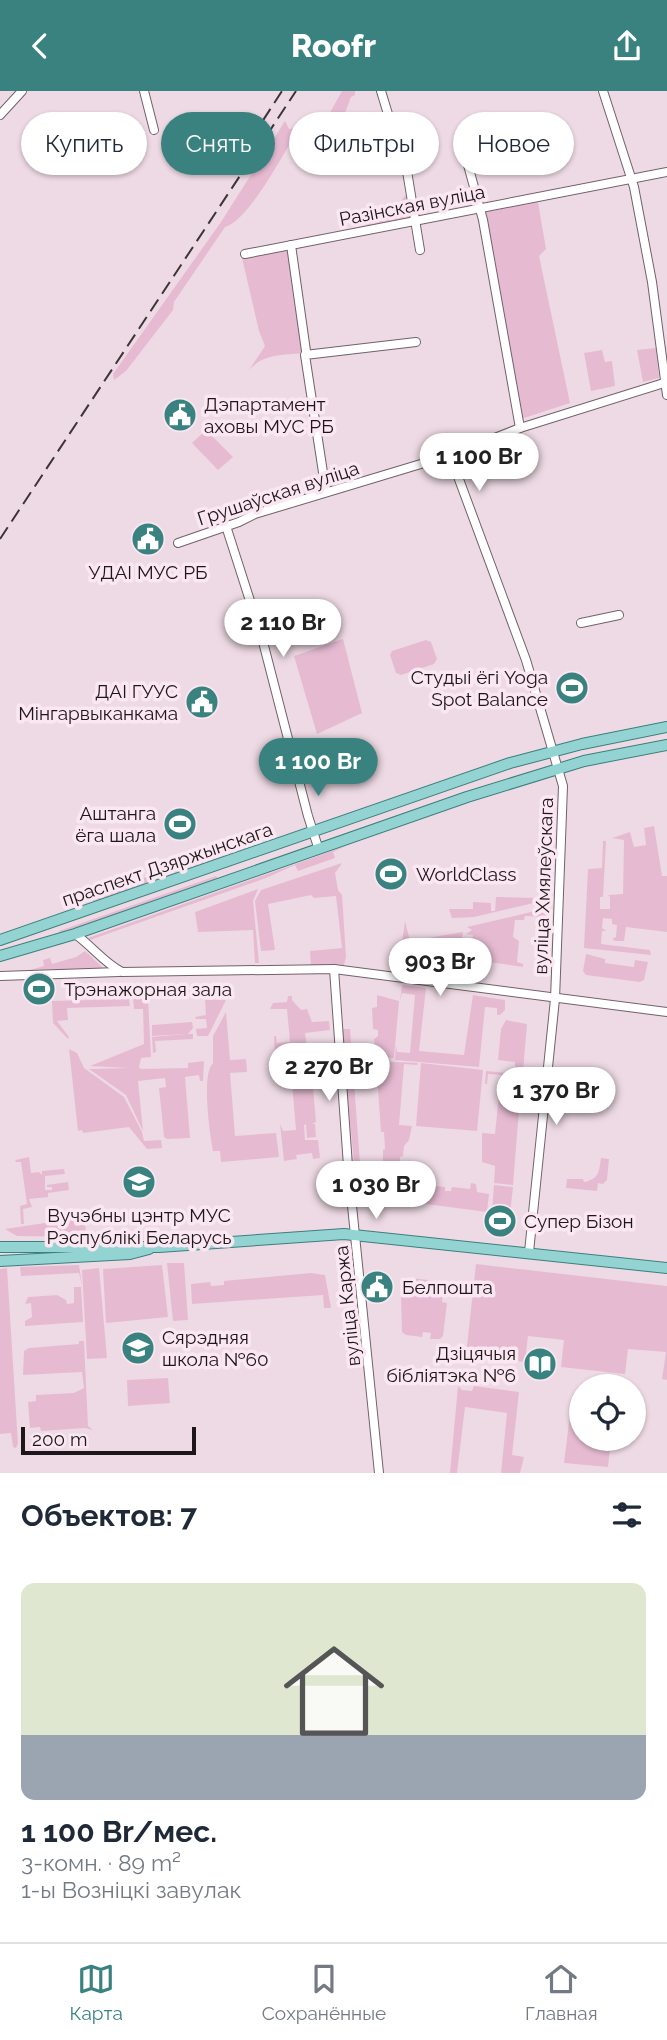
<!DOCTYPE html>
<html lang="ru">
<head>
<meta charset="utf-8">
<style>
  :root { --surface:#fff; --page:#f6f6f7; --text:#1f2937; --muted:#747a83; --line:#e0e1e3; --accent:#398280 }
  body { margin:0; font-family:Raleway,sans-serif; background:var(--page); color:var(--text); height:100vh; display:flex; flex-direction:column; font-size:26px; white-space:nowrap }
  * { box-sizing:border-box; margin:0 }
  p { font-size:23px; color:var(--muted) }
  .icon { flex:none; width:38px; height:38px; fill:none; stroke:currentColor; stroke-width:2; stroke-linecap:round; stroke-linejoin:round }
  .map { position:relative; height:1382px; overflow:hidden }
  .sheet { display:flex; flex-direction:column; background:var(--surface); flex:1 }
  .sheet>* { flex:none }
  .guide { position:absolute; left:21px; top:21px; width:626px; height:63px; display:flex; gap:14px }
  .controls { position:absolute; left:569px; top:1283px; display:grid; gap:14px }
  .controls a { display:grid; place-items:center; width:77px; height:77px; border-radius:50%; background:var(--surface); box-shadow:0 2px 5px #0004; font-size:35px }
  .scale { position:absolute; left:21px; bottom:18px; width:175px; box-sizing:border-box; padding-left:7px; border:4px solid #1e171a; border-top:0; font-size:19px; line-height:24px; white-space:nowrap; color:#1e171a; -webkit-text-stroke:5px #fbe7f1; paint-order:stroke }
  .price { position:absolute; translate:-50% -60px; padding:0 16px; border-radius:24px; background:#fff; color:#222; font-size:23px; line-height:46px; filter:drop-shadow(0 2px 4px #0008) }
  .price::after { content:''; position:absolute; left:50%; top:42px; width:21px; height:16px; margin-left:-10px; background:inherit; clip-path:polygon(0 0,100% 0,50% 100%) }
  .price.active { background:var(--accent); color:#fff }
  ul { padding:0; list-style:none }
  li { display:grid; align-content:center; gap:14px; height:371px; padding:0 21px }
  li+li { border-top:2px solid var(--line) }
  li span { display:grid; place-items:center; height:217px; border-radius:14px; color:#555 }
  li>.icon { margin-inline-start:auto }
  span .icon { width:126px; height:126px; fill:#fffc; stroke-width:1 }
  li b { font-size:30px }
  h2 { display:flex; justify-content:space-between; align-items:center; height:84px; padding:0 21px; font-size:30px }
  .pill { padding:0 24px; border-radius:32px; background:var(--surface); box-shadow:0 2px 5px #0004; font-size:24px; line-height:63px }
  .pill.active { background:var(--accent); color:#fff }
  header { display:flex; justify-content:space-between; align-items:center; height:91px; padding:0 21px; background:var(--accent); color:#fff; font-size:32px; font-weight:800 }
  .dock { display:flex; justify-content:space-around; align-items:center; height:98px; border-top:2px solid var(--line); background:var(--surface); font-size:19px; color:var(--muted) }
  .dock a { display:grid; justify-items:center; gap:4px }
  .dock .active { color:var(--accent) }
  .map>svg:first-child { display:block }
</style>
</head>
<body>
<header><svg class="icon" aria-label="back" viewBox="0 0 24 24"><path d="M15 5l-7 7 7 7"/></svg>Roofr<svg class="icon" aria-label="share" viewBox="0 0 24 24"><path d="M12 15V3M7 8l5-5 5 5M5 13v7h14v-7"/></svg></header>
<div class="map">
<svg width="667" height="1382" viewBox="0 0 667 1382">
  <rect width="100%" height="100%" fill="#eedae4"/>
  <!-- green -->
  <g fill="#e6bbd2">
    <path d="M 342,0 L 355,0 L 355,4 L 351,6 L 345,22 L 349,29 L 355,29 L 357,35 L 325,43 L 294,46 C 281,67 248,130 225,136 L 174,211 L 173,219 L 126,280 L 114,289 L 113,283 L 221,131 L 285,30 L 289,38 L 323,34 Z"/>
    <polygon points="407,102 411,124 409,127 367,135 360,129 362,120 365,118 401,110"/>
    <polygon points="538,111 546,158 539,165 570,312 521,328 484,121"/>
    <path d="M 289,157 L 307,262 C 285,264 264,262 249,279 L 265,255 L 259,240 L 242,167 Z"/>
    <polygon points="656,257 659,287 643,291 637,259"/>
    <polygon points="602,259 605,271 612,270 615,295 591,300 584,262"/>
    <polygon points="206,339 233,366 218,379 192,352"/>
    <polygon points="343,548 362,622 317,643 294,565"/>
    <polygon points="426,549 431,551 437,568 434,573 401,584 396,582 390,564 392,560"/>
    <polygon points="654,735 662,785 667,785 667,841 626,836 624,850 615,850 612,848 616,846 617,834 612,833 612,828 603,827 602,837 606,840 602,840 601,853 650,859 651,864 584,857 588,778 602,777 603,750 606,750 603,806 600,806 600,818 610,818 610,806 608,804 623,803 624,749 612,747 630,741 634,756 646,754 644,737"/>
    <polygon points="346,755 333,761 335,767 298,780 295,774 266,787 90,849 88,847"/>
    <polygon points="221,760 223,766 97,810 90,810 86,807"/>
    <polygon points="342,772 335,782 338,799 342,804 346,866 343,878 311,876 310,860 342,857 336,805 314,807 311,804 268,813 275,859 261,860 255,810 261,799"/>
    <polygon points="216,785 218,788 60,842 59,840"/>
    <polygon points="258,798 253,810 259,872 255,872 253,839 198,841 195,821"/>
    <polygon points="496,806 535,807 538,811 474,826 452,827 449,818 473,818 473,811 491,812 491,820 495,820"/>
    <polygon points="548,817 548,826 525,825 524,829 515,829 513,846 519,850 517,871 523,873 523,876 469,868 473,844 466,843 472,839 467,836"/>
    <polygon points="405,830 410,850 463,841 459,867 420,858 417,861 401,858"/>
    <polygon points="85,860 103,877 30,879 44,875 43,869 50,867 52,873 76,866"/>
    <polygon points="586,863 605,868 605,872 634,876 635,869 648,871 644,889 640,891 586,884 583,880"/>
    <polygon points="402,894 426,897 419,960 464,964 473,904 505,909 505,919 500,924 497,924 497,917 485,916 479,976 395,969 396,954 397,961 410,962 415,904 402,902 400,911"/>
    <polygon points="377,904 399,910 394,967 376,966 374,948 378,945 378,939 373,938 372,917 377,916"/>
    <polygon points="288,905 292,905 292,909 301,919 307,918 312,931 329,930 330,939 305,942 310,977 307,978 309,997 313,997 316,1031 312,1033 315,1033 316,1046 307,1047 306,1033 304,1034 305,1049 318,1049 320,1067 313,1068 312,1062 296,1064 297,1068 284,1070 280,1033 283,1040 296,1039 291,980 278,981 278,987 276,987 274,945 276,945 277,952 290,951 287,918 270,918 273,912 287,911"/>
    <polygon points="133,907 148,907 151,966 141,967 139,976 141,978 188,977 188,972 204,970 203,990 200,990 199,984 185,986 190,1047 167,1048 164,1046 159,997 166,996 165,987 138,990 143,1040 126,1004 89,978 129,977 90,975 144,953 143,918 134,918"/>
    <polygon points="129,908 130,915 67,917 68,929 57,930 69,946 68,948 53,932 52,910"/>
    <polygon points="205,909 226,909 208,945 197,945 196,938 207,937 206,928 196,928 195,926 206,924"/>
    <path d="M 226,921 L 230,969 L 246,968 L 247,981 L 230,982 L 235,1045 L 276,1042 L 279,1066 L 221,1071 L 220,1060 L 213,1060 C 210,1044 201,983 213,972 L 213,945 Z"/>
    <polygon points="506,929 527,933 523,980 515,979 515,971 498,969 501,938"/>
    <polygon points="192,931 193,937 188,943 193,943 193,948 155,950 156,961 153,962 152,946 185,943 152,945 152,934"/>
    <polygon points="341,938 350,938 360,1072 354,1072"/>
    <polygon points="69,958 77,962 84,977 124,1006 142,1041 144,1050 161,1049 162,1057 147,1058 129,1036 83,1042 82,1039 78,1040"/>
    <polygon points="376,970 418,972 417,974 404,973 399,1034 412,1035 409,1049 404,1055 403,1065 400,1066 400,1074 383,1070 383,1059 385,1058 384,1041 381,1041"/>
    <polygon points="421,972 483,979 477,1040 416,1035"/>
    <polygon points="486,980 507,982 506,987 513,988 515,982 522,982 513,1094 494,1092 495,1075 482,1071 482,1042 495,1043 501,984 488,983 487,993 485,993"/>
    <polygon points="29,1066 31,1082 39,1081 42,1084 42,1080 64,1078 65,1083 45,1085 45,1099 52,1099 52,1096 47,1096 47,1094 68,1091 69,1099 48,1102 48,1106 29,1108 32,1116 23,1118 24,1133 21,1133 20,1115 27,1113 21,1071 16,1071 15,1069"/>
    <path d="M 601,1067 L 609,1068 L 607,1089 L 603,1093 L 598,1092 L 597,1100 L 566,1097 L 567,1088 L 583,1088 L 584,1091 C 599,1088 599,1081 601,1067 Z"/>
    <polygon points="382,1078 407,1081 409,1087 406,1110 394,1109 384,1100"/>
    <polygon points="471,1092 476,1093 477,1101 489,1103 487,1121 411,1111 412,1093 445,1096 445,1100 451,1100 452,1096 470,1098"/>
    <polygon points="494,1094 513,1096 510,1123 492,1121"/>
    <polygon points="85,1126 86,1146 17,1145 5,1138"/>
    <polygon points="167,1172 184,1172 188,1229 173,1230"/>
    <polygon points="476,1173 667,1195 667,1289 662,1288 666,1261 628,1258 625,1283 561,1276 564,1249 528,1245 525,1271 466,1264"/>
    <polygon points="79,1174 82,1194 79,1182 21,1185 20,1176"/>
    <polygon points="162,1174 168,1226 106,1232 103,1178"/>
    <polygon points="7,1177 18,1353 16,1357 13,1356 11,1342 0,1343 0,1178"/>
    <polygon points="99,1177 107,1267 87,1268 82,1179"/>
    <polygon points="311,1182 325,1184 331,1217 324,1217 323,1204 192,1213 191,1193 210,1191 211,1195 224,1194 224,1190"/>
    <polygon points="403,1186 444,1191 449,1194 450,1199 443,1199 442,1211 447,1212 443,1245 440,1248 430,1248 431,1242 423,1241 422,1246 406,1244 402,1241 401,1206 404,1205"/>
    <polygon points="74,1196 81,1196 83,1231 25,1235 25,1230 32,1226 31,1212 25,1213 28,1206 57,1204 66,1209 67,1213 74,1212"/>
    <polygon points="79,1250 84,1250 88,1335 93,1339 85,1337 41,1340 40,1336 30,1337 28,1311 36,1310 36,1304 74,1302 84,1297 82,1281 23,1284 24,1260 29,1257 79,1253"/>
    <polygon points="168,1287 170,1312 128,1315 127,1289"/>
    <polygon points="458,1295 462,1299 472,1300 474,1295 519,1301 512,1364 524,1366 520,1382 501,1382 507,1322 465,1316 457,1382 450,1382"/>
    <polygon points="572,1307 581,1308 581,1348 611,1348 608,1376 564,1372"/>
  </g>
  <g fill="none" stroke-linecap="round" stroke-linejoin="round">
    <defs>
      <g id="minor">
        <polyline points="144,0 154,39"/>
        <polyline points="381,0 388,23 404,62 420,159"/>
        <polyline points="603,0 634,96 652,191 667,304"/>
        <polyline points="0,24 22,0"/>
        <polyline points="462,52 483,129 520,337"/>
        <polyline points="291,154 306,260"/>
        <polyline points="245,163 667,81"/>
        <polyline points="450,364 526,569 563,695 555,908 529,1161"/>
        <polyline points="326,401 305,264 416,251"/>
        <polyline points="226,435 262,547 308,725 318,756"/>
        <polyline points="178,452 239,431 255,423 454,363 520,337 667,291"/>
        <polyline points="581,532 619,524"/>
        <path d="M 75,843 C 92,855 103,871 122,881 L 334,878 L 667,921"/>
        <polyline points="334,878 348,1075 379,1382"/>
        <polyline points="0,885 119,881"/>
      </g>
      <g id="major">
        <polyline points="0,849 510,672 582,653 667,636"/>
        <polyline points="0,865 75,843 467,706 584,670 667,654"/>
        <polyline points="0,1156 159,1156 344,1143 667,1177"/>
        <polyline points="0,1170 130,1163 149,1158"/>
      </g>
    </defs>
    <!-- minor casing -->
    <use href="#minor" stroke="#72616a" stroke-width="10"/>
    <!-- major casing -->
    <use href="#major" stroke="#3b7f7e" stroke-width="12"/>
    <!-- minor -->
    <use href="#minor" stroke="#fff" stroke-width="8"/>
    <!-- major -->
    <use href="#major" stroke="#93d4d2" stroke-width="10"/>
    <!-- rail -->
    <g stroke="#3d3438" stroke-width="2" stroke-dasharray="14 7" stroke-linecap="butt">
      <polyline points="235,61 260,34 282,0"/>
      <polyline points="0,448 296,0"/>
    </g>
  </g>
  <!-- icons -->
  <defs>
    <symbol id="civic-disc" viewBox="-11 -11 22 22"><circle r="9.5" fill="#398280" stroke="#fbe7f1"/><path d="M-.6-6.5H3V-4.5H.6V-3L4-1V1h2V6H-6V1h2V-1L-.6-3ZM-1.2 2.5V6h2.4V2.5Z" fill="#fff"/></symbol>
    <symbol id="stadium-disc" viewBox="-11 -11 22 22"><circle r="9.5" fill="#398280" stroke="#fbe7f1"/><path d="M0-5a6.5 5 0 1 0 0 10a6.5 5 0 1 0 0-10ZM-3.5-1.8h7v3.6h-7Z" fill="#fff"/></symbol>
    <symbol id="university-disc" viewBox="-11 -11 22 22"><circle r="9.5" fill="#398280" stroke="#fbe7f1"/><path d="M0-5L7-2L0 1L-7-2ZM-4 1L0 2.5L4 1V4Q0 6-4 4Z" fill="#fff"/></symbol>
    <symbol id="school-disc" viewBox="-11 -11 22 22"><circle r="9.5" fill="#398280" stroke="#fbe7f1"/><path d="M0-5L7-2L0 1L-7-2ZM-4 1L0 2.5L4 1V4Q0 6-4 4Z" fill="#fff"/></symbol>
    <symbol id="library-disc" viewBox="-11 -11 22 22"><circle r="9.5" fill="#398280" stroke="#fbe7f1"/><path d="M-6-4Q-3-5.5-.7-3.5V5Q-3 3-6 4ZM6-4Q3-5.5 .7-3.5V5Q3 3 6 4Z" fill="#fff"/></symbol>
  </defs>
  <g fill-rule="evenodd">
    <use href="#civic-disc" x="161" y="305" width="38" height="38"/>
    <use href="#civic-disc" x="129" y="429" width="38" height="38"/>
    <use href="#stadium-disc" x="553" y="578" width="38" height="38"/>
    <use href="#civic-disc" x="183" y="592" width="38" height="38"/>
    <use href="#stadium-disc" x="161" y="714" width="38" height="38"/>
    <use href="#stadium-disc" x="372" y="764" width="38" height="38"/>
    <use href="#stadium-disc" x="20" y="879" width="38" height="38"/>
    <use href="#university-disc" x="120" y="1072" width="38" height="38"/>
    <use href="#stadium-disc" x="481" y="1111" width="38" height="38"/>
    <use href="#civic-disc" x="358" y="1177" width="38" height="38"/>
    <use href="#school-disc" x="119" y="1238" width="38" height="38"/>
    <use href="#library-disc" x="521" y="1254" width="38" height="38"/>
  </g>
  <g text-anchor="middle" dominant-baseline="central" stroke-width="7" stroke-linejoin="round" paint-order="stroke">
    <!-- street labels -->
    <g font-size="19" fill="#1e171a" stroke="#fbe7f1">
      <text transform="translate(412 114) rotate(-11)">Разінская вуліца</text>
      <text transform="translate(278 402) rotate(-18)">Грушаўская вуліца</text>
      <text transform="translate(167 773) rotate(-19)">праспект Дзяржынскага</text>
      <text transform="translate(543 795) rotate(-88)">вуліца Хмялеўскага</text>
      <text transform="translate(347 1215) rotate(-96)">вуліца Каржа</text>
    </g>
    <!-- poi labels -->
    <g font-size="19" fill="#1e171a" stroke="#fbe7f1" text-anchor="start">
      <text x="204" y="313">Дэпартамент<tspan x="204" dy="22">аховы МУС РБ</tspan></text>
      <text x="148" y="481" text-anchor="middle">УДАІ МУС РБ</text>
      <text x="548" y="586" text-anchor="end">Студыі ёгі Yoga<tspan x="548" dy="22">Spot Balance</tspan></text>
      <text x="178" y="600" text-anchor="end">ДАІ ГУУС<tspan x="178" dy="22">Мінгарвыканкама</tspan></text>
      <text x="156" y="722" text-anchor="end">Аштанга<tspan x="156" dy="22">ёга шала</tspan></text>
      <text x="416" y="783">WorldClass</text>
      <text x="64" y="898">Трэнажорная зала</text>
      <text x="139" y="1124" text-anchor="middle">Вучэбны цэнтр МУС<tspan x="139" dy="22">Рэспублікі Беларусь</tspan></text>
      <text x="524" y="1130">Супер Бізон</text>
      <text x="402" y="1196">Белпошта</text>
      <text x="162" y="1246">Сярэдняя<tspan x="162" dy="22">школа №60</tspan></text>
      <text x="516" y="1262" text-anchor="end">Дзіцячыя<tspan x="516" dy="22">бібліятэка №6</tspan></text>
    </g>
  </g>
</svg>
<div class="controls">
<a><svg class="icon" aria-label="locate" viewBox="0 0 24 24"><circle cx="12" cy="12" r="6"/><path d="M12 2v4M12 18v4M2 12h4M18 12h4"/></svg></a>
</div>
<div class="scale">200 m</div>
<b class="price" style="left:479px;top:402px">1 100 Br</b>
<b class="price" style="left:283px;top:568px">2 110 Br</b>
<b class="price active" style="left:318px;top:707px">1 100 Br</b>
<b class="price" style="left:440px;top:907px">903 Br</b>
<b class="price" style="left:329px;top:1012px">2 270 Br</b>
<b class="price" style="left:556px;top:1036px">1 370 Br</b>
<b class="price" style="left:376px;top:1130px">1 030 Br</b>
<div class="guide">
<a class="pill">Купить</a>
<a class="pill active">Снять</a>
<a class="pill">Фильтры</a>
<a class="pill">Новое</a>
</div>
</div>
<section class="sheet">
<h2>Объектов: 7<svg class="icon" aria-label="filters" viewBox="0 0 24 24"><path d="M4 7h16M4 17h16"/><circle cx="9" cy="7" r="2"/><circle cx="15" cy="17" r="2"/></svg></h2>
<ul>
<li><span style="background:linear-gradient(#dfe7d0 70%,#9aa5b1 0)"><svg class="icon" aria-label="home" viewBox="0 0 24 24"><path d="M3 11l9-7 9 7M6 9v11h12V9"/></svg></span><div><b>1 100 Br/мес.</b><p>3-комн. · 89 m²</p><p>1-ы Возніцкі завулак</p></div></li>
</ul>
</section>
<nav class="dock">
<a class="active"><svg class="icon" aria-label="map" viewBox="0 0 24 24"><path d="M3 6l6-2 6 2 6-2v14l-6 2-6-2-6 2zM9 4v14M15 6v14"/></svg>Карта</a>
<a><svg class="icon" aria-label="saved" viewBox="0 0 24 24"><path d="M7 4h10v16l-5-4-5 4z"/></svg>Сохранённые</a>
<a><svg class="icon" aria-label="home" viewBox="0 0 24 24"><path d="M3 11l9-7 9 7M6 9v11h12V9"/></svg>Главная</a>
</nav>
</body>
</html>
